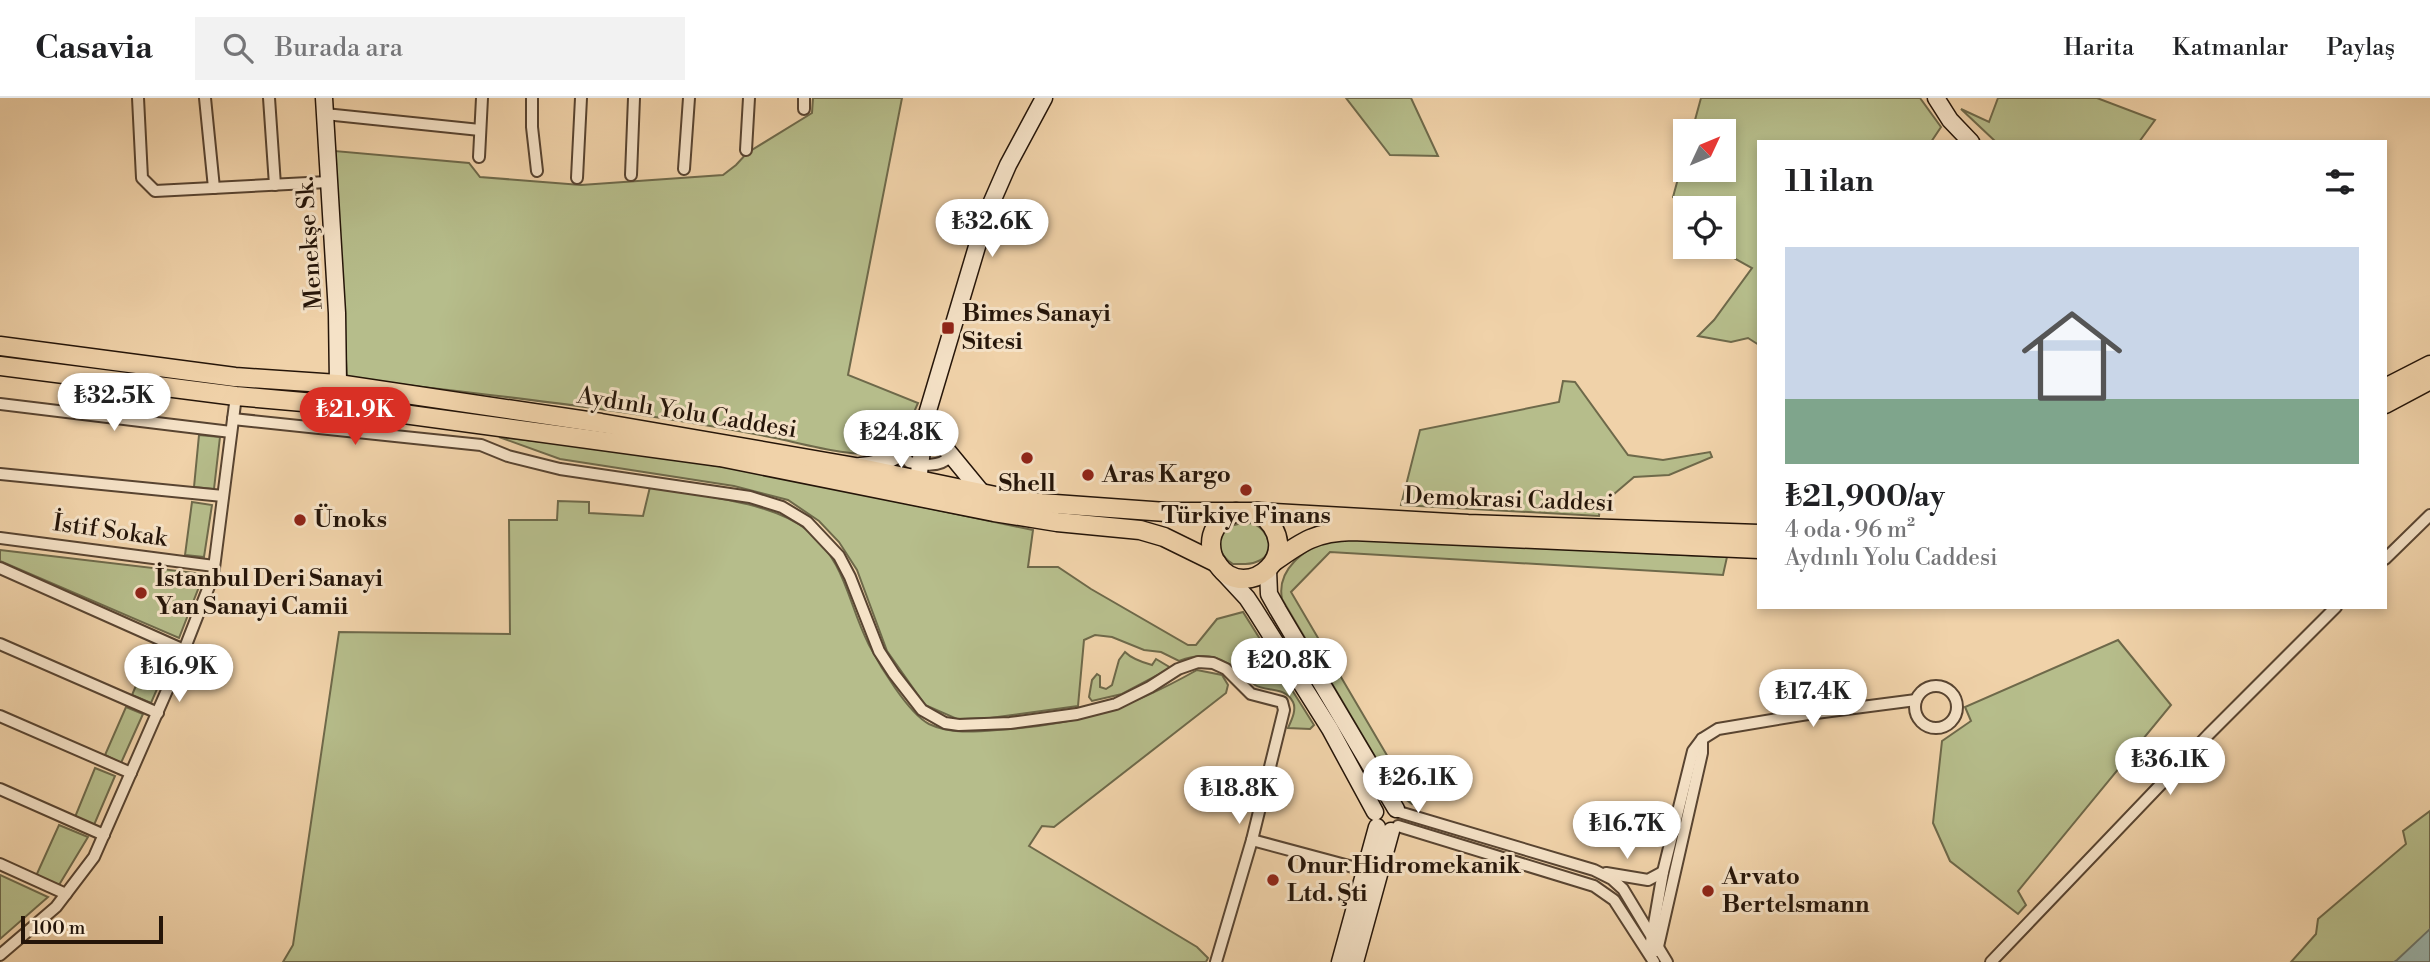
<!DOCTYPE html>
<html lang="tr">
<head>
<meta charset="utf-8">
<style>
  :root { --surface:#fff; --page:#f2f2f2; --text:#202124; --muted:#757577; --line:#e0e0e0; --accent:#d93025 }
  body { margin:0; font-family:"Libre Bodoni",serif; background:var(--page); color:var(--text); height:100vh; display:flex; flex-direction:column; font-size:26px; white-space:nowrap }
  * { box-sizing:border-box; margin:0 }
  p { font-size:23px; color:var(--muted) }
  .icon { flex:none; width:38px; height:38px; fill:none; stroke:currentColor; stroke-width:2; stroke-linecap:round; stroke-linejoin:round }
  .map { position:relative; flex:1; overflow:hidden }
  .sheet { position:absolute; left:1757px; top:42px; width:630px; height:469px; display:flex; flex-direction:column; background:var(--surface); border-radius:0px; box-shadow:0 4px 10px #0003 }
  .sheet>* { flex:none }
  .needle { width:46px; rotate:46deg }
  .fabs { position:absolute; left:1673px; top:21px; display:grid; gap:14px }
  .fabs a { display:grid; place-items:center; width:63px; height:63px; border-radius:0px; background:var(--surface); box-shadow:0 4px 10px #0003; font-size:35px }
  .scale { position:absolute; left:21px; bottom:18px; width:142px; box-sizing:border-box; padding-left:7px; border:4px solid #251509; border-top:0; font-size:19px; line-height:24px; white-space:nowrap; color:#251509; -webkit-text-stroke:5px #f5e2c7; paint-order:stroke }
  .price { position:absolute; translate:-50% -60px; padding:0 16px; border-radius:24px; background:#fff; color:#222; font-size:23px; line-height:46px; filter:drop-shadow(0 2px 4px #0008) }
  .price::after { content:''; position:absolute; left:50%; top:42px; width:21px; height:16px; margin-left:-10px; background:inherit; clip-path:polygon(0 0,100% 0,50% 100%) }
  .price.active { background:var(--accent); color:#fff }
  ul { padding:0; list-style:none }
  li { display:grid; align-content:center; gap:14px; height:371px; padding:0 28px }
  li+li { border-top:2px solid var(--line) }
  li span { display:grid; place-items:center; height:217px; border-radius:0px; color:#555 }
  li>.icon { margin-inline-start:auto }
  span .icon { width:126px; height:126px; fill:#fffc; stroke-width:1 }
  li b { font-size:30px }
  h2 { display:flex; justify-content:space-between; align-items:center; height:84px; padding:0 28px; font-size:30px }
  header { display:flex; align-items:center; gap:42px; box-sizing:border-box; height:98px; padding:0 35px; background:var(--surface); border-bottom:2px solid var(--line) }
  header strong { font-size:33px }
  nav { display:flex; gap:38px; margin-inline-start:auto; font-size:24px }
  .search { width:490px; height:63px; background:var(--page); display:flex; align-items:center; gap:18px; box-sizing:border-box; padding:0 24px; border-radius:0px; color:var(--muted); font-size:26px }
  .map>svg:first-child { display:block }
</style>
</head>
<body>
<header>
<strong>Casavia</strong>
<div class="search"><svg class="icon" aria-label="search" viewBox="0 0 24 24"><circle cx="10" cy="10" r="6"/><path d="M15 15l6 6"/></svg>Burada ara</div>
<nav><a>Harita</a><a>Katmanlar</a><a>Paylaş</a></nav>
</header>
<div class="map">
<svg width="2430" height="864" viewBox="0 0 2430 864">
  <rect width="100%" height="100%" fill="#f0d2a9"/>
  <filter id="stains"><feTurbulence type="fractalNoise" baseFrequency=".00286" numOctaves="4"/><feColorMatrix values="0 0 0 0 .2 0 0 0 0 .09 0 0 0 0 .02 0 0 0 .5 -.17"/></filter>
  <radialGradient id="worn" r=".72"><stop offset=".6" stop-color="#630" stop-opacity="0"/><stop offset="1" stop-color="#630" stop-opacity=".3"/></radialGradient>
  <!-- green -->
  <g fill="#b6bd8b" stroke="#6e694a" stroke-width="2">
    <path d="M 813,0 L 902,0 L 848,277 L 918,305 C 909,325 903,345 880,353 C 859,362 800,345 775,340 C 634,312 490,297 347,280 L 335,53 L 469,65 L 480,79 L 581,87 L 723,77 L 736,67 L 747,55 L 812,15 Z"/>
    <polygon points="1346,0 1411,0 1438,58 1390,57"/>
    <polygon points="1701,0 1920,0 1941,29 1931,44 1759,44 1759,247 1748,240 1731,244 1698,238 1714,222 1752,170 1714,149 1724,149 1724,110 1685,110 1685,114 1673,99 1685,55 1685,72 1724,72 1724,33 1692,33"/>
    <polygon points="1998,0 2097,0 2155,22 2139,44 1996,44 1961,11 1989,24"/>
    <polygon points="1563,283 1575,284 1628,357 1663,362 1710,354 1712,359 1669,377 1634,379 1600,408 1599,418 1401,407 1420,332 1559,304"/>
    <polygon points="199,337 220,339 214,391 194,389"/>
    <path d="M 499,339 L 631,354 L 755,374 L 1033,432 L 1028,469 L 1058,469 L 1091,491 L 1188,547 L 1196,547 L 1217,521 L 1243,514 L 1314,627 L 1310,631 L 1288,630 C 1291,623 1297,612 1293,604 C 1285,588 1266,594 1255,587 C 1252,585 1250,581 1247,579 C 1224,560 1208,552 1179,563 L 1161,554 L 1144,552 L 1112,539 L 1095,537 L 1084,542 L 1078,608 L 990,620 L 957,621 L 925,607 L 887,553 L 857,472 L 839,444 L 819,423 L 788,402 L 734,388 L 560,361 Z"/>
    <path d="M 650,389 C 695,397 771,403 807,432 C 847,465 847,504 869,547 C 880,568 908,615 929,626 C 950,636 974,634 997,632 C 1078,627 1126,612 1197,572 L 1222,577 L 1228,587 L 1226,595 L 1054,729 L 1042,728 L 1029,748 L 1197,849 L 1208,860 L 1206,864 L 283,864 L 293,847 L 339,534 L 510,536 L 509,422 L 557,422 L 558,403 L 589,404 L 589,415 L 643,418 Z"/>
    <polygon points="192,404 212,407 204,459 185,457"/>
    <path d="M 1252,425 C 1269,431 1278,457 1256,464 C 1249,467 1240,466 1233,466 C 1219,458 1213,438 1229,429 C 1236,425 1245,425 1252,425 Z"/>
    <path d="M 1328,440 L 1727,459 L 1723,477 L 1330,454 L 1291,494 L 1405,688 L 1416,700 L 1412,706 L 1396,694 L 1282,501 C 1276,470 1305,453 1328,440 Z"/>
    <polygon points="0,452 204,476 179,540 0,463"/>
    <polygon points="2118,542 2171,607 2018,793 2026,807 2018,816 1950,763 1933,725 1942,643 1971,623 1965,609"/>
    <polygon points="154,545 173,554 151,605 132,597"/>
    <path d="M 1125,554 C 1132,561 1141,564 1152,567 L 1156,561 L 1171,570 L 1122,596 L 1092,603 L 1089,599 L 1092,582 L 1097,576 L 1100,578 L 1100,589 L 1106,591 L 1112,587 L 1119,562 Z"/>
    <polygon points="126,609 143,616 121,665 105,657"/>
    <polygon points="95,670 115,678 94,727 75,719"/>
    <polygon points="2430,713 2430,864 2291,864 2316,836 2318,821 2406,746 2403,733"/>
    <polygon points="59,727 88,739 59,787 36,778"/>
    <polygon points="0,777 48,799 0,841"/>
  </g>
  <!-- water -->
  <polygon fill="#9bb6ae" stroke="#6c766c" stroke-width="2" points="2430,831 2430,864 2394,864 2397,862"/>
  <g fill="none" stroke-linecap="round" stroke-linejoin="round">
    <defs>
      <g id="street">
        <polyline points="138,0 142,80 155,93 328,84"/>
        <polyline points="205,0 214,90"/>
        <polyline points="269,0 275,87"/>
        <polyline points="532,0 532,29 537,73"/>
        <polyline points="804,11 804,0"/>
        <polyline points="325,16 480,32"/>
        <polyline points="746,52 749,0"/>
        <polyline points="479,59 482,0"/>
        <polyline points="684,71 689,0"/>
        <polyline points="631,77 634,0"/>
        <polyline points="577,80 581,0"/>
        <polyline points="0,306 231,334"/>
        <polyline points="233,321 481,347 508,358 560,371 750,399 782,409 807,424 839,458 850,479 879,553 894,576 922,612 945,625 959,627 1010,625 1077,616 1116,606 1150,589 1178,571 1198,564 1213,565 1226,571 1251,596 1282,604 1284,612 1252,742 1216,864"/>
        <path d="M 902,355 L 909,364 C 923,367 939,370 951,358"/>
        <polyline points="0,376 223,398"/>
        <polyline points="0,440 214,468"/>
        <polyline points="2385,461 2430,417"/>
        <polyline points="0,470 184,552"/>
        <polyline points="0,546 158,615"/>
        <circle cx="1936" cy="609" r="21"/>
        <polyline points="0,618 131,675"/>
        <polyline points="0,691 104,737"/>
        <polyline points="1399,714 1594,772 1612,781 1623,791 1667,864"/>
        <polyline points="1398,728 1594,788 1614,802 1654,864"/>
        <polyline points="1252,742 1364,772"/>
        <polyline points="0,766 66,796"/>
        <polyline points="1606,775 1648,782 1663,774"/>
        <polyline points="1657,853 1702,655 1702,641"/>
        <polyline points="1649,855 1663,774 1693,653 1702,641 1718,631 1808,616 1916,602"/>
        <polyline points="0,857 56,809 94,759 179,565 213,478 236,298"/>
        <polyline points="1991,864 2209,636 2336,509"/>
      </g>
      <g id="secondary">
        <polyline points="324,0 337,215 338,286"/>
        <polyline points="1936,0 1950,22 1971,44"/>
        <polyline points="927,322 932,334 983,396"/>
        <path d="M 860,368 C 889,366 909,354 923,328"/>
        <polyline points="920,392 918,382 927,316 987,115 1008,67 1044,0"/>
        <polyline points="1268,472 1269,496 1278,512 1396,711"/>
        <polyline points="1222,473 1247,500 1255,512 1330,631 1375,714"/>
        <polyline points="1340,864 1377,729"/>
        <polyline points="1355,864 1391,733"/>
      </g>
      <g id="primary">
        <polyline points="0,248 235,279 338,286 601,325 861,370 1005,400 1041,405 1166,414 1258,414 1468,426 1759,436"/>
        <polyline points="0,268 236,298 337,307 720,359 994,414 1057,424 1140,432 1164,439 1217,465"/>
        <polyline points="2385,290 2430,267"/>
        <polyline points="2385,306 2430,282"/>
        <path d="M 1236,414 C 1222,420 1211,430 1211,446 C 1211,454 1213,461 1218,467 C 1246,507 1311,453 1258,414"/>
        <path d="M 1275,463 C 1303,443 1316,434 1352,433 L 1759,451"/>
      </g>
    </defs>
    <!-- street casing -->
    <use href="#street" stroke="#584431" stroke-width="14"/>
    <!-- secondary casing -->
    <use href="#secondary" stroke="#251509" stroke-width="19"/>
    <!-- primary casing -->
    <use href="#primary" stroke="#251509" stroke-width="21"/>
    <!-- street -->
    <use href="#street" stroke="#f5e2c7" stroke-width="10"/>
    <!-- secondary -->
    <use href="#secondary" stroke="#f5e2c7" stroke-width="16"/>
    <!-- primary -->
    <use href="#primary" stroke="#f0d2a9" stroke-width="18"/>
  </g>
  <!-- markers -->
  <g fill="#8f2418" stroke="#f5e2c7" stroke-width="2.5">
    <rect x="941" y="223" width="14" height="14" rx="3.5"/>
    <circle cx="1027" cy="360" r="7"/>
    <circle cx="1088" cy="377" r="7"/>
    <circle cx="1246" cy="392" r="7"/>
    <circle cx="300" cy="422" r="7"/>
    <circle cx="141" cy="495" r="7"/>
    <circle cx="1273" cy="782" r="7"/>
    <circle cx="1708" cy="793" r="7"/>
  </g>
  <g text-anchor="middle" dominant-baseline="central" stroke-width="6" stroke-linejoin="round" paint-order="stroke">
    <!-- street labels -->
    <g font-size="24" fill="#251509" stroke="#f5e2c7">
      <text transform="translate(310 145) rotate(-94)">Menekşe Sk.</text>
      <text transform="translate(687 315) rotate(9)">Aydınlı Yolu Caddesi</text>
      <text transform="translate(1509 402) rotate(2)">Demokrasi Caddesi</text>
      <text transform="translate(110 433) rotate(8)">İstif Sokak</text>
    </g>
    <!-- poi labels -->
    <g font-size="24" font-weight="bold" fill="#251509" stroke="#f5e2c7" text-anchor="start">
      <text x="962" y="216">Bimes Sanayi<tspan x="962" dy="28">Sitesi</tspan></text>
      <text x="1102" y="377">Aras Kargo</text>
      <text x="1027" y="386" text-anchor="middle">Shell</text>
      <text x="1246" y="418" text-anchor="middle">Türkiye Finans</text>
      <text x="314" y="422">Ünoks</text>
      <text x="155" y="481">İstanbul Deri Sanayi<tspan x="155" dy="28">Yan Sanayi Camii</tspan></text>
      <text x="1287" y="768">Onur Hidromekanik<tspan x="1287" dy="28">Ltd. Şti</tspan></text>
      <text x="1722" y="779">Arvato<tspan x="1722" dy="28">Bertelsmann</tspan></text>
    </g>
  </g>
  <rect width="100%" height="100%" filter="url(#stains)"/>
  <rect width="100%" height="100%" fill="url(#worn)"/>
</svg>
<div class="fabs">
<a><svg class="needle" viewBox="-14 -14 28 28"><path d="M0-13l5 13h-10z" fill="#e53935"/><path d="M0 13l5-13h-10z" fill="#757577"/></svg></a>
<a><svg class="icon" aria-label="locate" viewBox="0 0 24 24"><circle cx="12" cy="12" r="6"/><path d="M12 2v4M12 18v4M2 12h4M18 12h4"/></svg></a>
</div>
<div class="scale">100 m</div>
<b class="price" style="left:992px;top:161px">₺32.6K</b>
<b class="price" style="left:114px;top:335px">₺32.5K</b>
<b class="price active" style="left:355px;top:349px">₺21.9K</b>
<b class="price" style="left:901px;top:372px">₺24.8K</b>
<b class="price" style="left:1289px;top:600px">₺20.8K</b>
<b class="price" style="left:179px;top:606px">₺16.9K</b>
<b class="price" style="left:1813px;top:631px">₺17.4K</b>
<b class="price" style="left:2170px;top:699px">₺36.1K</b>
<b class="price" style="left:1418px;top:717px">₺26.1K</b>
<b class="price" style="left:1239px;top:728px">₺18.8K</b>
<b class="price" style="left:1627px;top:763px">₺16.7K</b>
<section class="sheet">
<h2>11 ilan<svg class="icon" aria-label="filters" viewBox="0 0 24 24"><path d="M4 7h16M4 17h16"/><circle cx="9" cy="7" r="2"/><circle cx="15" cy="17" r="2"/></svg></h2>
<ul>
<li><span style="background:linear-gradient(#c9d6e8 70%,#7fa58c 0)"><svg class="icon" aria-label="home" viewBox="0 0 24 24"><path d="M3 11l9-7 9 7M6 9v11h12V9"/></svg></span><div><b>₺21,900/ay</b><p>4 oda · 96 m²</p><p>Aydınlı Yolu Caddesi</p></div></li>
</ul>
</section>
</div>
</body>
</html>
